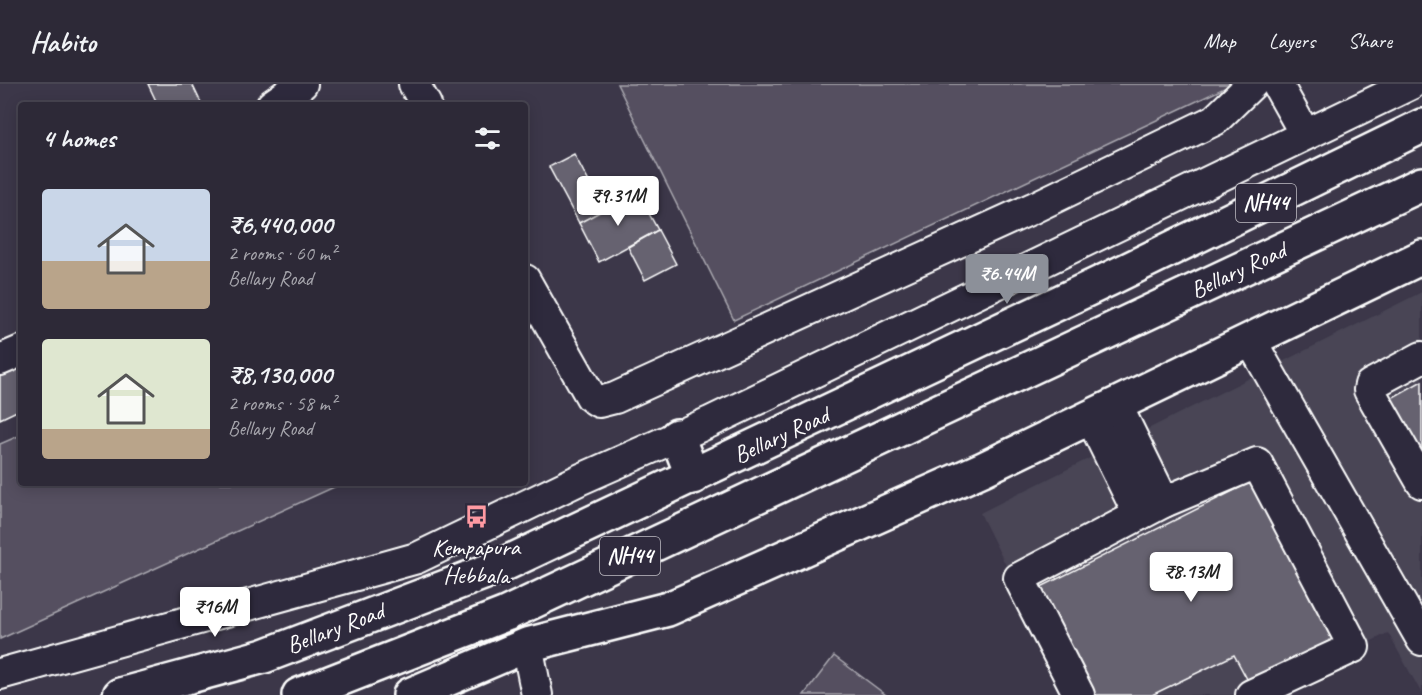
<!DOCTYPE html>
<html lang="en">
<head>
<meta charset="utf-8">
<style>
  :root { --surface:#2d2937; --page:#393542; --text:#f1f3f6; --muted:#a7a6ad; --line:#484552; --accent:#8c9099 }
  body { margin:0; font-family:Caveat,sans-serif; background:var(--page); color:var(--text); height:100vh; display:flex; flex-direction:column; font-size:22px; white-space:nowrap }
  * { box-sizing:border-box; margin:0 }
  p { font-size:20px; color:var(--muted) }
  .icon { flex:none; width:33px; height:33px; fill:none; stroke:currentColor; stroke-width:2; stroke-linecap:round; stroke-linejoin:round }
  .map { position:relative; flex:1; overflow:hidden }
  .details { position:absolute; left:18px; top:18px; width:510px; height:384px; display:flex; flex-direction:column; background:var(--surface); border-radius:6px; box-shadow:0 3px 15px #0003,0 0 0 2px var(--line) }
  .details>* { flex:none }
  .price { position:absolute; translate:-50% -51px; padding:0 14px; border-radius:6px; background:#fff; color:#222; font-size:20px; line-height:39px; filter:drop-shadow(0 2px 3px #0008) }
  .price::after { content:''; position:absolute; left:50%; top:36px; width:18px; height:14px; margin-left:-9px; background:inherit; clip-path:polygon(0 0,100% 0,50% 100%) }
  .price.current { background:var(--accent); color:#fff }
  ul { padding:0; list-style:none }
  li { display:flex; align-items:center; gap:18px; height:150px; padding:0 24px }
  li span { display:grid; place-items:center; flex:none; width:168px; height:120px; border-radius:6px; color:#555 }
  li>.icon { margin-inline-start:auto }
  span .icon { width:72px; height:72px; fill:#fffc; stroke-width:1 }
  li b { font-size:26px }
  h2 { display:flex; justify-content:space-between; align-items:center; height:72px; padding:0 24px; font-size:26px }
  header { display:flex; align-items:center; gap:36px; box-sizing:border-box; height:84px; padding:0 30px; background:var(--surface); border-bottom:2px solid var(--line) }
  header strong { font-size:28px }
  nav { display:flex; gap:33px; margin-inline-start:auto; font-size:21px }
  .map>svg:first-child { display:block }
</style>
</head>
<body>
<header>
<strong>Habito</strong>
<nav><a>Map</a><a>Layers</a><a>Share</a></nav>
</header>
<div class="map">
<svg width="1422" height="611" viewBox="0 0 1422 611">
  <rect width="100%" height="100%" fill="#3c3749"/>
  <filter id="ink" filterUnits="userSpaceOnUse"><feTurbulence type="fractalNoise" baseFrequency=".0167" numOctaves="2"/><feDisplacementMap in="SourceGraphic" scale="12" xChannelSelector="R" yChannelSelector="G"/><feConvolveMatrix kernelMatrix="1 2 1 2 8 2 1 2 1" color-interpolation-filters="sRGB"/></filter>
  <g filter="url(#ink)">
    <!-- built -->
    <polygon fill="#494455" points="1422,208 1422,610 1388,549 1261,611 1070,611 980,429"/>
    <!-- green -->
    <g fill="#555060" stroke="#aaa8b0" stroke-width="1.5">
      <polygon points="617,0 1233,0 734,236"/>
      <polygon points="21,351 21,399 343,399 0,555 0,360"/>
      <polygon points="834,572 886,611 804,611"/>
    </g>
    <!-- building -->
    <g fill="#666270" stroke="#fff" stroke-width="1.5">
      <polygon points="148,0 192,0 202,21 158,21"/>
      <polygon points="574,70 604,126 579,139 549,83"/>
      <polygon points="637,108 658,146 599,178 579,139"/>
      <polygon points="658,146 676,180 645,196 628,163"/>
      <polygon points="21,277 21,325 0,335 0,287"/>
      <polygon points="1422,297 1422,373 1388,316"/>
      <polygon points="1257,395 1343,562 1253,606 1234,571 1152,611 1085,611 1033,507"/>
    </g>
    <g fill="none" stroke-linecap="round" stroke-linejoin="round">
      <defs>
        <g id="minor">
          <polyline points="414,0 426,21"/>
          <polyline points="1277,0 1305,50"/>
          <polyline points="272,21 302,0"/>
          <polyline points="525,196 591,313 599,318 615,314 1033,124 1215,36 1252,0"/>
          <polyline points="1251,257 1422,556"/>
          <polyline points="1422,273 1370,301 1369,306 1422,399"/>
          <polyline points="0,276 21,267"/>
          <polyline points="1116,320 1164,418 1257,379 1354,563 1251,611"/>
          <polyline points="1090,332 1139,431"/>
          <polyline points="527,561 537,611"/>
          <polyline points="0,590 417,474 581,395 710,338 1411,0"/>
          <polyline points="1079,611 1019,494 1164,418"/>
        </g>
        <g id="highway">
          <polyline points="677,352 693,393"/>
          <polyline points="120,611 264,572 496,484 1109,195 1422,42"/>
          <polyline points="299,611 506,530 1422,100"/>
          <polyline points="410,611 527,561 668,525 983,385 1422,173"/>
        </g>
      </defs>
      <!-- minor casing -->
      <use href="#minor" stroke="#fff" stroke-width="34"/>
      <!-- highway casing -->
      <use href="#highway" stroke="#fff" stroke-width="38"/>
      <!-- minor -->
      <use href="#minor" stroke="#2f2a3d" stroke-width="30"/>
      <!-- highway -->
      <use href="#highway" stroke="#2f2a3d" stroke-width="33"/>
    </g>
  </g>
  <!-- icons -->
  <defs>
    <symbol id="bus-bare" viewBox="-9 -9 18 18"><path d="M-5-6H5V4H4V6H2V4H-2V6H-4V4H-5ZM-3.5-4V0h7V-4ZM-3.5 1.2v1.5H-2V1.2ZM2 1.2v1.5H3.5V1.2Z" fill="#ff9aa2" stroke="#2f2a3d" stroke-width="2.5" paint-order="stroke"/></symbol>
  </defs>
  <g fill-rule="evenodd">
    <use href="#bus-bare" x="460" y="416" width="33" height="33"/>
  </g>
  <g text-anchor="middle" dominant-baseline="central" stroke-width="4.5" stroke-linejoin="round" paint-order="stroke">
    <!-- shield labels -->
    <g fill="#2f2a3d" stroke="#c1bfc5" stroke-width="1.5">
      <rect x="1236" y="100" width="60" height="38" rx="4.5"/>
      <rect x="600" y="453" width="60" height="38" rx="4.5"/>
    </g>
    <g font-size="22" font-weight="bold" fill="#fff">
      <text x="1266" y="119">NH44</text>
      <text x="630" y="472">NH44</text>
    </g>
    <!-- street labels -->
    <g font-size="24" fill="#fff" stroke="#2f2a3d">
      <text transform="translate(1238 186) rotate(-25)">Bellary Road</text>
      <text transform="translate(781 351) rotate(-25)">Bellary Road</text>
      <text transform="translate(335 544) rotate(-21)">Bellary Road</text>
    </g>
    <!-- poi labels -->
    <g font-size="24" fill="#fff" stroke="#2f2a3d">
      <text x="476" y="463">Kempapura<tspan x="476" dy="28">Hebbala</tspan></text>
    </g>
  </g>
</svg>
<b class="price" style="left:618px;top:143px">₹9.31M</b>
<b class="price current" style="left:1007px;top:221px">₹6.44M</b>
<b class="price" style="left:1191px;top:519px">₹8.13M</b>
<b class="price" style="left:215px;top:554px">₹16M</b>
<section class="details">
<h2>4 homes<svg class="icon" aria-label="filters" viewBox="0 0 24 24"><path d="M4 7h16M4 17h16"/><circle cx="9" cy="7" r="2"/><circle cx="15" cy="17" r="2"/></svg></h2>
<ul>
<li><span style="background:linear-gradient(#c9d6e8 60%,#b9a48a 0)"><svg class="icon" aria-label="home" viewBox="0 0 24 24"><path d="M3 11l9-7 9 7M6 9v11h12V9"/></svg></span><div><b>₹6,440,000</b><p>2 rooms · 60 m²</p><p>Bellary Road</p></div></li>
<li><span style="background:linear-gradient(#dfe7d0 75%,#b9a48a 0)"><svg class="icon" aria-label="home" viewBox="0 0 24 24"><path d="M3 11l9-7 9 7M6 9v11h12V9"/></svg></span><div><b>₹8,130,000</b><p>2 rooms · 58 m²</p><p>Bellary Road</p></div></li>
</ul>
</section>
</div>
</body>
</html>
